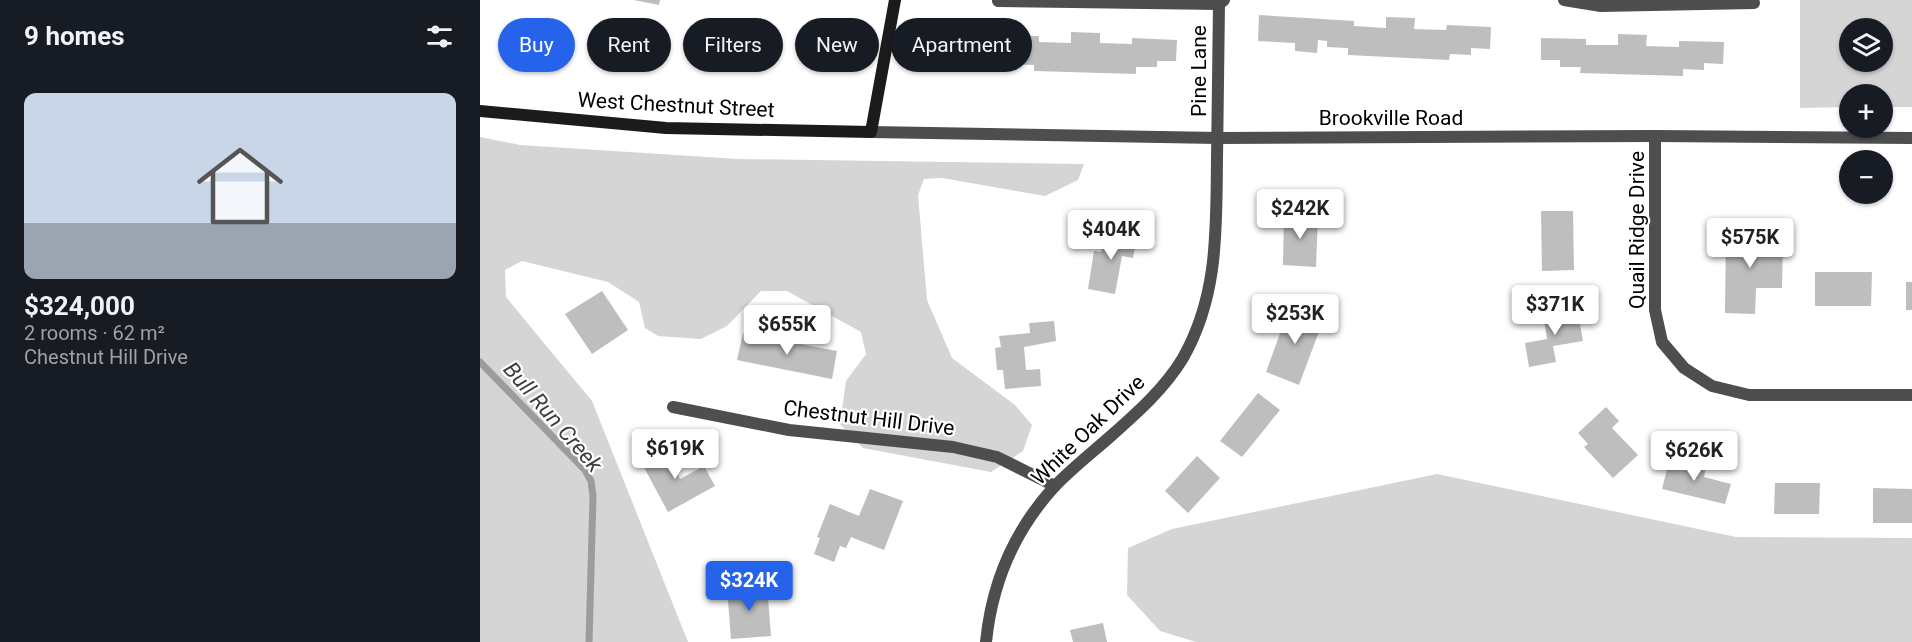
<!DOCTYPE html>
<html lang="en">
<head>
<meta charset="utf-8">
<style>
  :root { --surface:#171b24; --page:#242831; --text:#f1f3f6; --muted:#9ea1a6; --line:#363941; --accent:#2563eb }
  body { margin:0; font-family:Roboto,sans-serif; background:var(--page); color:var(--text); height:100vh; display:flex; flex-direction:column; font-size:22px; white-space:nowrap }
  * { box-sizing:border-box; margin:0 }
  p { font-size:20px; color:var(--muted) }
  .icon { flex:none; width:33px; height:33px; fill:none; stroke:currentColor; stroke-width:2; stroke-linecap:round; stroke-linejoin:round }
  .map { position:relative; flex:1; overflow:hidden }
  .side { display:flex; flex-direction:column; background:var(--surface); width:480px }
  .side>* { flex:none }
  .top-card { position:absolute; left:18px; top:18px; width:570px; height:54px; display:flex; gap:12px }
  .buttons { position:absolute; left:1359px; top:18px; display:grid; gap:12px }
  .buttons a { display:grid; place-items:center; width:54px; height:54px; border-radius:50%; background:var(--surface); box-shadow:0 2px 4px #0004; font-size:30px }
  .price { position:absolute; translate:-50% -51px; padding:0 14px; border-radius:6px; background:#fff; color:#222; font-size:20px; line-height:39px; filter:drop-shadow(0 2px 3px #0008) }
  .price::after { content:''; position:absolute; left:50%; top:36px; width:18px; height:14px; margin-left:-9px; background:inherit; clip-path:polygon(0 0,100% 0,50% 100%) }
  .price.selected { background:var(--accent); color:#fff }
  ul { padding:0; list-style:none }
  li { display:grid; align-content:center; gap:12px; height:318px; padding:0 24px }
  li+li { border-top:2px solid var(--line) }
  li span { display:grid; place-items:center; height:186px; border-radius:12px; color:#555 }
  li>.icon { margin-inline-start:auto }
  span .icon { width:108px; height:108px; fill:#fffc; stroke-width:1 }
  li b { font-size:26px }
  h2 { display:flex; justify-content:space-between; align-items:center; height:72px; padding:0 24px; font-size:26px }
  .tag { padding:0 21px; border-radius:27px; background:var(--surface); box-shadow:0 2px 4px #0004; font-size:21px; line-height:54px }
  .tag.selected { background:var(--accent); color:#fff }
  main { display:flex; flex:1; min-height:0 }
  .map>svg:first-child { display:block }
</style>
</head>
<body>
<main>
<section class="side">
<h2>9 homes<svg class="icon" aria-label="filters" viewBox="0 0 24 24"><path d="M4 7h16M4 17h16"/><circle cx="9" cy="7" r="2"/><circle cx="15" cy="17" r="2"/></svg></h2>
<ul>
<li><span style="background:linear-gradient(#c9d6e8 70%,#9aa5b1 0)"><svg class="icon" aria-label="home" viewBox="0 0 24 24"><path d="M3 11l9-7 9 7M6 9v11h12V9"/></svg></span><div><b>$324,000</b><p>2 rooms · 62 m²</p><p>Chestnut Hill Drive</p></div></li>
</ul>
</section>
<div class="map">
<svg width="1432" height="642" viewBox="0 0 1432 642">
  <rect width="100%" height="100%" fill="#fff"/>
  <!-- green -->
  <g fill="#d5d5d5" fill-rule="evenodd">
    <path d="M 1320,0 L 1432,0 L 1432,107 L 1403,107 L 1402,94 L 1370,94 L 1369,107 L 1320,108 ZM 1370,28 L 1402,28 L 1402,62 L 1370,62 Z"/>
    <polygon points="0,137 40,145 258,159 604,164 598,180 565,196 462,178 444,179 438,195 447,300 472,358 535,405 552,425 543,451 511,472 383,448 360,424 366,381 386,354 381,332 307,291 281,291 247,326 221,339 178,336 165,328 159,302 128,282 42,261 25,270 26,297 112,401 208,642 0,642"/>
    <polygon points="957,474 1256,537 1432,538 1432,642 716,642 680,631 647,595 648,548 692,529"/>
  </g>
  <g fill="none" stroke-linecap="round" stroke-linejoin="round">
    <!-- stream -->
    <polyline stroke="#9c9c9c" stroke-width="7" points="0,362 105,470 111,481 113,496 109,642"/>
  </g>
  <!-- building -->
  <g fill="#bebebe">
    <polygon points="154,0 180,0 179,5"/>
    <polygon points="779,15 874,21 874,26 906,28 906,17 935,18 934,29 966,30 967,25 1011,27 1010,49 991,48 991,55 970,54 969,60 868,55 868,48 847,47 847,41 838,40 837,53 815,51 815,43 778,41"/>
    <polygon points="591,32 620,33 620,43 652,44 652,38 697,40 696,61 677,61 677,67 656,67 656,74 554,71 554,65 533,64 533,58 514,57 515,35 559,36 559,42 591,43"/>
    <polygon points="1138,34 1167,35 1166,46 1199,47 1199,41 1244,42 1243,64 1224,63 1224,70 1203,69 1203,76 1100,73 1101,67 1080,67 1080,60 1061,60 1061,38 1106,39 1106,45 1138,45"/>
    <polygon points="1061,211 1093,211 1094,270 1062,271"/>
    <polygon points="804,214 838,215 836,267 803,265"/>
    <polygon points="625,230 657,235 653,258 642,256 635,294 608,289 614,251 621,252"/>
    <polygon points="1246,231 1287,232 1287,246 1303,246 1302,288 1276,288 1275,314 1245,313"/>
    <polygon points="1335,272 1392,272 1391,306 1335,306"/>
    <rect x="1426" y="282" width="6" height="28"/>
    <polygon points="122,291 148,330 112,354 85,314"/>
    <polygon points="810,306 844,318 819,385 786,372"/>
    <polygon points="1097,307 1103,341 1073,346 1076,362 1049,367 1045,343 1067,339 1063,313"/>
    <polygon points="574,321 576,341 544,347 546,370 560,369 561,386 525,389 523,370 517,370 515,348 521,347 519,336 550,333 549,323"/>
    <polygon points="263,333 357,351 352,379 257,360"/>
    <polygon points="778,393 800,410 762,457 740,441"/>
    <polygon points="1126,407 1139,421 1132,428 1158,455 1133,478 1104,447 1108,444 1098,433"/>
    <polygon points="183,447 200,479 224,466 235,486 188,512 160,460"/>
    <polygon points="717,456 740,478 708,513 685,491"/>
    <polygon points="1190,457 1226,467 1224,477 1251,484 1245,504 1182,489"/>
    <polygon points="1295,483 1340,483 1339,514 1294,514"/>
    <polygon points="1393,488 1432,489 1432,523 1393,523"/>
    <polygon points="390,489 423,501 404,550 371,537 366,548 360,546 354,562 334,554 340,538 337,537 350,504 379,516"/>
    <polygon points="287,585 291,636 251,639 247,588"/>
    <polygon points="623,623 627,642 593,642 590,630"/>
  </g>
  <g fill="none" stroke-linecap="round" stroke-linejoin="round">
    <!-- minor -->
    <g stroke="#4e4e4e" stroke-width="12">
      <polyline points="1084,0 1121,6 1274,3"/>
      <polyline points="518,1 739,4 744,0"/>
      <polyline points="1175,136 1175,310 1182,342 1204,368 1232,386 1269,395 1432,395"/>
      <polyline points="193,407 309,430 473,447 517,457 575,486"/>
      <path d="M 506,642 C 512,582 534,531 574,487 C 592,468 613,452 632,435 C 658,412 685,388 703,358 C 739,295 736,228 737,159 C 738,107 738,55 739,4"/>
    </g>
    <!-- tertiary -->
    <polyline stroke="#4e4e4e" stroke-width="12" points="391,132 738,138 1175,136 1432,138"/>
    <!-- secondary -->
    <polyline stroke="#1b1b1b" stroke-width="12" points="0,111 186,128 391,132 415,0"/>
  </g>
  <g text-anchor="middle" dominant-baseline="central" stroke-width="4.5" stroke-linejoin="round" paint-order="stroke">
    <!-- street labels -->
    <g font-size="21" fill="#000" stroke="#fff">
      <text transform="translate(719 71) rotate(-90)">Pine Lane</text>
      <text transform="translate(196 105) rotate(3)">West Chestnut Street</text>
      <text x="911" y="118">Brookville Road</text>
      <text transform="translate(1157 230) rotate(-90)">Quail Ridge Drive</text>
      <text transform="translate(389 418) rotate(7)">Chestnut Hill Drive</text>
      <text transform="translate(608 430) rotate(-44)">White Oak Drive</text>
    </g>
    <!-- water labels -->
    <g font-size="22" font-style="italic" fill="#3d3d3d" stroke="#fff">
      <text transform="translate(73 417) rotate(49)">Bull Run Creek</text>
    </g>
  </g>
</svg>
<div class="buttons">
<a><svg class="icon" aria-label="layers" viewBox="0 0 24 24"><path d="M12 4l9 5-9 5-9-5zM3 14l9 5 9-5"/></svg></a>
<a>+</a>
<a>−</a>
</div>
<b class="price" style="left:820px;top:240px">$242K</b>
<b class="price" style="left:631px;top:261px">$404K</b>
<b class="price" style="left:1270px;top:269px">$575K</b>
<b class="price" style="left:1075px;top:336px">$371K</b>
<b class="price" style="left:815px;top:345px">$253K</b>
<b class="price" style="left:307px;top:356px">$655K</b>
<b class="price" style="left:195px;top:480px">$619K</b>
<b class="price" style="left:1214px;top:482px">$626K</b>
<b class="price selected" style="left:269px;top:612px">$324K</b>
<div class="top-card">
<a class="tag selected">Buy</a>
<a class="tag">Rent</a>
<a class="tag">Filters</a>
<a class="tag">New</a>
<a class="tag">Apartment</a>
</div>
</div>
</main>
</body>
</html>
